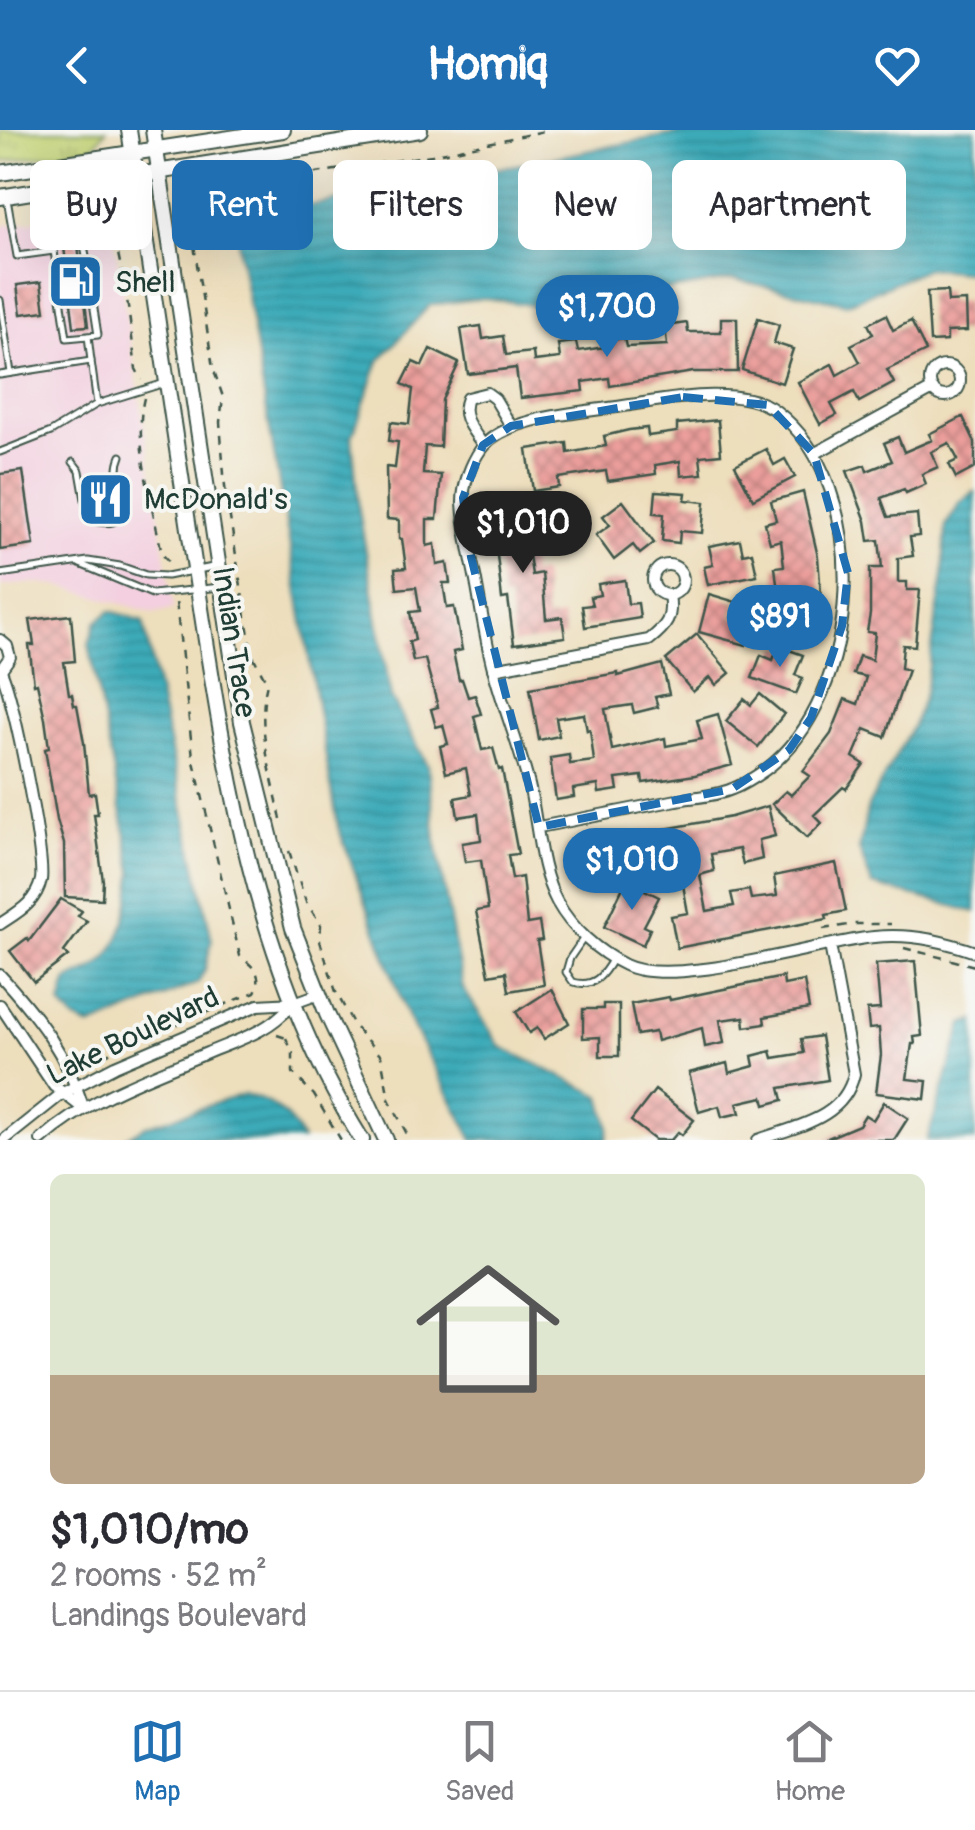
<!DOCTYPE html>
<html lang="en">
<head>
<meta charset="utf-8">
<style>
  :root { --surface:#fff; --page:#f2f2f3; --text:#2b2b33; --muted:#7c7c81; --line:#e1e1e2; --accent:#1f6fb2 }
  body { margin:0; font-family:Pangolin,sans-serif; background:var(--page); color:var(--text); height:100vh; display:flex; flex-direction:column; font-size:38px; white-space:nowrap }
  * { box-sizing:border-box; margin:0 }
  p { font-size:32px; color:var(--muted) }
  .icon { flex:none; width:55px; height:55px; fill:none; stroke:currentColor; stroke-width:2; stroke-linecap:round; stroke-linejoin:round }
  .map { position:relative; height:1010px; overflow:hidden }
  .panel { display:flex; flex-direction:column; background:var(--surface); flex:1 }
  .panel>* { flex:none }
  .banner { position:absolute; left:30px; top:30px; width:915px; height:90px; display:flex; gap:20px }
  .price { position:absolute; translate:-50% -85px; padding:0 22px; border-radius:35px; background:var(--accent); color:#fff; font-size:32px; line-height:65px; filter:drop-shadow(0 2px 5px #0008) }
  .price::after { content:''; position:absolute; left:50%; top:60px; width:30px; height:22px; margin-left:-15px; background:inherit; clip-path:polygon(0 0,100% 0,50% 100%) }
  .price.active { background:#222; color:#fff }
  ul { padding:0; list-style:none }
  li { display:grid; align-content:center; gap:20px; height:530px; padding:0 50px }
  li+li { border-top:2px solid var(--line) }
  li span { display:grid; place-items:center; height:310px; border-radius:15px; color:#555 }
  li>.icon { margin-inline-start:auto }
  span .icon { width:180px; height:180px; fill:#fffc; stroke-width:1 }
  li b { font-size:42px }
  .chip { padding:0 35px; border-radius:15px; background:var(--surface); box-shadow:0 10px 40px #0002; font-size:35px; line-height:90px }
  .chip.active { background:var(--accent); color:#fff }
  header { display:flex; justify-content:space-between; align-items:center; height:130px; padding:0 50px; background:var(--accent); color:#fff; font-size:45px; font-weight:700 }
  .dock { display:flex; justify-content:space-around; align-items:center; height:140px; border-top:2px solid var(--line); background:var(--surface); font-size:28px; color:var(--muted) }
  .dock a { display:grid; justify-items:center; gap:5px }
  .dock .active { color:var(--accent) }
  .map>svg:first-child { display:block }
</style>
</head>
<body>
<header><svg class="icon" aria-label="back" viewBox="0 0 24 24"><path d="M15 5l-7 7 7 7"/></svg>Homiq<svg class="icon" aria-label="heart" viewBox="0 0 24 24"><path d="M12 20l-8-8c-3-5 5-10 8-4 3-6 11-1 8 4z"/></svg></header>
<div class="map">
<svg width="975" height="1010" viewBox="0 0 975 1010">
  <defs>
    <pattern id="park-tufts" width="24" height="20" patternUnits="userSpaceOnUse" patternTransform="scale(2.5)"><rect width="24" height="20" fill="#c2d274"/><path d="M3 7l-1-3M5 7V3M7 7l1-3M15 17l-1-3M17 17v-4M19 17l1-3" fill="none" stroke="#a6b565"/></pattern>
    <pattern id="water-rules" width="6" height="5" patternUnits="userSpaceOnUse" patternTransform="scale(2.5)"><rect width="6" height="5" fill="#3cabb9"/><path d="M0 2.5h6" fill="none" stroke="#328c97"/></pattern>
    <pattern id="building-cross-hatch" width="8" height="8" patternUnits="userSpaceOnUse" patternTransform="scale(2.5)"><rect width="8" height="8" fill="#eb9e9b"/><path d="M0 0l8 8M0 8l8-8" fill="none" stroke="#be827f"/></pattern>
  </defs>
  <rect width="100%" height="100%" fill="#f6f6f2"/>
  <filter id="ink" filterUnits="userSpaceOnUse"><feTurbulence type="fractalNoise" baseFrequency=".01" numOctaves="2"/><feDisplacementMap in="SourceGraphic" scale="20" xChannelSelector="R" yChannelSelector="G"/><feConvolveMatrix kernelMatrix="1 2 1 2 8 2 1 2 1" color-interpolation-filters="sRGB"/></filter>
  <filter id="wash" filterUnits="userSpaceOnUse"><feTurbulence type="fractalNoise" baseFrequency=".0048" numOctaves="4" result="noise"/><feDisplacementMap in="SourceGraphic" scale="40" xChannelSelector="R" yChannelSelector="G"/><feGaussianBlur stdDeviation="2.25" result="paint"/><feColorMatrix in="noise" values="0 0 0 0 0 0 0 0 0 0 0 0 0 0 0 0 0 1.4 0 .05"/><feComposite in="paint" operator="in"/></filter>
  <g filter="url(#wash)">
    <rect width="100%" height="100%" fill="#eddebc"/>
    <!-- built -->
    <polygon fill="#f3cfdf" points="109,80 174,479 154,483 63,457 36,453 0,456 0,96"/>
    <!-- park -->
    <polygon fill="url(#park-tufts)" stroke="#708854" stroke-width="2.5" points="0,0 106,0 92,18 0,32"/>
    <!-- water -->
    <g fill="url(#water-rules)" stroke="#2e7476" stroke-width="2.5">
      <path d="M 693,0 L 975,0 L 975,143 L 927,138 L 847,174 L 733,149 L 665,161 L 602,181 L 550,178 L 485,168 L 430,175 L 379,231 L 352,307 L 359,380 L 391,567 L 428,635 L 437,719 L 463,858 L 500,916 L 601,966 L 609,995 L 607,1010 L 473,1010 L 408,888 L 338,697 L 238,114 C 240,99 248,91 263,85 Z"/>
      <polygon points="975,361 975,782 872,755 859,720 868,676 913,595 925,563 943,445 946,395 961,372"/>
      <path d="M 111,481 L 143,491 L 212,810 L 205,840 L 198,853 L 90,897 L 75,890 L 61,875 L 67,851 C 78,845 93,840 102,832 C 125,810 130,772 133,742 L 89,514 L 96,492 Z"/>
      <polygon points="975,890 975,1010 927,1010 963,894"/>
      <path d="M 244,964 C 273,972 288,982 302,1010 L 123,1010 L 146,996 Z"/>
    </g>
    <g id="blocks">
      <!-- building -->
      <g fill="url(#building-cross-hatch)">
        <polygon points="77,108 88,196 74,197 63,109"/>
        <polygon points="41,152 45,181 21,184 17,155"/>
        <polygon points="947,161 948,172 966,171 967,201 947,202 947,211 930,212 927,162"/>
        <polygon points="886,185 893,200 911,191 926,221 887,240 894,253 859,272 854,262 831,274 837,285 820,294 798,252 832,234 837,245 860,232 851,215 873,204 868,194"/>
        <polygon points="721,188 737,188 738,242 693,242 610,256 609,248 583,252 584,261 520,268 516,238 468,244 461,199 481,196 483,209 503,206 506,225 533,222 534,231 560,228 558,214 576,212 578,221 605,217 604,211 624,208 626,217 667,215 665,196 687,193 688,202 721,202"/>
        <polygon points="758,188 779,195 774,213 793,219 782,253 742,240"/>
        <polygon points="430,219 459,233 442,270 440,317 425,316 423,344 441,345 437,389 427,389 427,416 435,414 437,435 447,433 450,453 443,453 447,478 454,477 462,520 453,522 459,550 462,549 468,567 475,565 481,584 474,586 482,620 493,618 499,640 502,639 518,724 508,725 512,749 522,747 527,794 539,792 542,810 537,811 544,855 509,861 506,842 489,845 476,781 488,779 481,730 465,732 462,713 481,710 478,684 458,687 455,668 471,665 466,638 446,643 440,616 448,614 443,595 436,597 431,579 438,577 425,529 413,531 409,512 415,510 410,482 420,481 416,457 397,459 395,439 406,438 402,409 399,409 399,390 387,389 386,337 395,338 398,312 389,311 391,292 409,294 413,259 402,254 413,232 422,236"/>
        <polygon points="963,287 975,312 975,338 956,348 949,334 958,330 949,313 931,322 938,337 922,344 926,354 906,363 904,359 881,368 888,387 917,384 919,406 910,407 913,426 898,428 898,452 907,452 907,460 920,460 915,516 903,515 901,538 908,540 885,607 865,599 853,627 864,634 846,659 843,657 814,685 822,693 807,708 772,674 786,661 791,665 810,646 803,641 831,604 845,569 858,574 866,547 853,544 859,526 872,530 875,503 867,502 870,484 870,438 882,438 879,410 869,411 866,391 847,341 865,335 867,341 892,331 884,313 898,307 904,322 932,310 929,304"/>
        <polygon points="718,290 721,324 700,326 702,344 681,346 680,331 655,335 656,344 608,351 606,341 558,348 559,357 533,361 527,319 567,313 568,323 606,316 604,306 629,300 647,298 648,306 677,302 677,294"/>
        <polygon points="766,319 774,335 785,329 795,347 753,369 735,335"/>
        <polygon points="23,341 34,415 0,420 0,344"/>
        <polygon points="110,349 116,380 114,384 98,385 95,351"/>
        <polygon points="656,361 686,363 685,370 705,372 702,403 680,401 679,413 662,411 664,384 654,383"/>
        <polygon points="803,362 818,427 821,465 816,510 784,507 780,480 782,461 778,462 775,437 784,436 781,410 770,413 765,393 776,390 771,371"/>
        <polygon points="623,371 654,413 640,424 633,415 614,430 596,405 610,395 603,386"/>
        <polygon points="543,380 544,417 528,418 532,445 542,443 546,489 562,487 565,507 514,514 508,468 502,469 492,382"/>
        <polygon points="740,410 743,424 752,422 757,445 708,455 704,437 713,435 709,416"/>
        <polygon points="625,450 628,474 638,473 640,488 585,497 582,476 592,475 590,467 600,465 598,454"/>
        <polygon points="709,464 736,472 732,487 752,492 746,515 699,502"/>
        <polygon points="71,485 75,531 64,532 69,564 72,564 74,575 77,575 84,613 89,664 95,663 98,684 94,684 103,751 102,769 65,767 64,714 57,690 45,619 49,618 45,589 37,553 34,554 29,515 34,515 30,490"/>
        <polygon points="697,504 730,543 716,555 710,547 693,562 666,530"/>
        <polygon points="778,516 803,525 795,545 803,548 796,564 752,548 761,525 773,530"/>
        <polygon points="662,534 669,564 655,567 658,577 634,583 632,575 605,579 612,620 665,608 666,616 702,609 697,590 718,584 732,635 695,645 643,653 642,646 616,649 618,660 599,663 598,655 573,659 574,667 556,670 550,628 569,625 570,634 594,631 590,600 587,601 584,584 556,588 559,606 539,610 530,558 618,543 618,546"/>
        <polygon points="760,564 784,584 758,617 726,591 744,569 751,575"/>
        <polygon points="768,676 775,706 759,710 762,729 743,734 739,719 711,724 714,741 700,745 707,781 734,776 731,763 749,760 751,769 777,766 774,746 836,733 846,781 826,785 827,789 677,818 671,786 688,783 682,749 670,751 668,732 647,735 642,703 731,687"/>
        <polygon points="609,712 612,731 603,732 606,750 579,753 576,737 570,737 567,719"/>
        <polygon points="626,751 659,767 644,796 650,799 643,815 604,797"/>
        <polygon points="61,769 82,781 78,786 87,791 64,822 68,826 34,852 10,821 27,808 29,811"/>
        <polygon points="915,831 922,906 914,907 915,914 912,914 907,949 927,951 925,969 876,963 881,925 879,898 869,899 867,880 880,879 876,834"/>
        <polygon points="783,847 784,855 804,851 809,879 764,887 765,894 745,897 744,887 720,890 724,913 705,917 702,898 657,911 655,902 637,905 631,874 669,867 670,870"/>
        <polygon points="552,859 569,893 544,909 537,898 529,903 516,882"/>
        <polygon points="603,874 619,874 619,926 600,926 600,907 583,908 583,879 603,879"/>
        <polygon points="821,906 828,950 780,958 783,970 765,975 763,967 737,973 740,983 722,987 719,976 699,982 689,943 727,933 729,943 754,936 752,926 771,921 773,928 804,923 801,909"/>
        <polygon points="655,960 694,990 682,1005 678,1002 671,1010 655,1010 631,991"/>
        <polygon points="884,972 908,988 894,1010 823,1010 859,995 865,985 873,990"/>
      </g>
    </g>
  </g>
  <g filter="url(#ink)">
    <use href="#blocks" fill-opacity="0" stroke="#3e5548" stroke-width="2.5"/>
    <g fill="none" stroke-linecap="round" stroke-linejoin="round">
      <defs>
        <g id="lane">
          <polyline points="7,69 17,126 54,121 67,208 88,206 91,231"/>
          <polyline points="54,121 51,104 82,101 98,205 88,206"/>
          <polyline points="0,170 11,243"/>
          <polyline points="0,245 91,231 97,274"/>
          <polyline points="0,322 51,302 97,274 165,253"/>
          <path d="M 73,332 L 80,341 L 88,387 C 97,394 118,397 122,382 C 126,362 112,346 121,326"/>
          <polyline points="80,434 152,464 221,457"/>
          <polyline points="0,444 88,431 120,436 146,445 167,446 218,436"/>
          <path d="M 583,809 L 570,828 L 566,842 L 573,852 C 594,858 603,846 613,828"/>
        </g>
        <g id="street">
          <circle cx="945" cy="251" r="15"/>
          <path d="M 483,315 C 473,300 459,287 467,268 L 487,263 L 495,269 L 511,296"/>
          <polyline points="814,324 933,259"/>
          <circle cx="668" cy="450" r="15"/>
          <polyline points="0,510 7,516 10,527 0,541"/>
          <path d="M 493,539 L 649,510 C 667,496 673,488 669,465"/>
          <path d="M 539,697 C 585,688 631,679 677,670 C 695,667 716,666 732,659 C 743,655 755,647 765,640 C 863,569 875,355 776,281 C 742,255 670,269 630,275 C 590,282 505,285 481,319 C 471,333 463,355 463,372 C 464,396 470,422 475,446 C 481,477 485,508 493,538 C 503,577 519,615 529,655 C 538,692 539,739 557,772 C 572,799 598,822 625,835 C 674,859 815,813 874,807 C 909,803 942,810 975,822"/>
          <path d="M 0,794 C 18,782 36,773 41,750 C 45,726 13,565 1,541"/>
          <path d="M 0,845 C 39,888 66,923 84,979 L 54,956 L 0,875"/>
          <polyline points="4,1010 63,963 115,936 258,875 294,873 319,864"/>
          <path d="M 41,1010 C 88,968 150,947 207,923 C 243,908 266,903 293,874"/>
          <path d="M 758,1010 C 797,996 844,989 854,944 L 830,815"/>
        </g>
        <g id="secondary">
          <path d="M 129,0 C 150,140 171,279 192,419 C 223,623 250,831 362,1010"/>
          <polyline points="153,0 242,592 293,798 327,884 386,1010"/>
          <polyline points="0,43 283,0"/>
          <polyline points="0,67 420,0"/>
        </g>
      </defs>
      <!-- lane casing -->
      <use href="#lane" stroke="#3e5548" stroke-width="9"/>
      <!-- street casing -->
      <use href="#street" stroke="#3e5548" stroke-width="14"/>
      <!-- secondary casing -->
      <use href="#secondary" stroke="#3e5548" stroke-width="18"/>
      <!-- path -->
      <g stroke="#3e5548" stroke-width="2.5" stroke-dasharray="8 8" stroke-linecap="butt">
        <polyline points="115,68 118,77 124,73"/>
        <polyline points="118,77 117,119 126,161 136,239 142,250"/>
        <path d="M 144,268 C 133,312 153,377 162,424 L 171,434"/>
        <path d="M 281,689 C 272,646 256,597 267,553 L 252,524 L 225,357 L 220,292 L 223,267 L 213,238 L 186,63 L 432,25 L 549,0"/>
        <polyline points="289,721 306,772 321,795 320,811 336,862 355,897 381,926 389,969 410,1010"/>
        <polyline points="823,799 854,794 891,794"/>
        <polyline points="904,818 975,836"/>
        <polyline points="277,905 286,908 290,906"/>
        <polyline points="286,908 293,923 293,943 314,965 341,1010"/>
        <path d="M 88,932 L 255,862 C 264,844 253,837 240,826 L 193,627 L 176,472"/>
      </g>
      <!-- lane -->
      <use href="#lane" stroke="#fff" stroke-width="5"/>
      <!-- street -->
      <use href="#street" stroke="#fff" stroke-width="10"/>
      <!-- secondary -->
      <use href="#secondary" stroke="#fff" stroke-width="14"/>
    </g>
  </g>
  <!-- marked area -->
  <path fill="none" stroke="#1f6fb2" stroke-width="8" stroke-dasharray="20 12" stroke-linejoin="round" d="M 683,267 L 768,275 L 814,324 L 848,443 L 842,496 L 811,588 L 789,620 L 732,659 L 539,697 L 471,427 L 463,368 L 483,315 L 511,296 Z"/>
  <!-- icons -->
  <defs>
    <symbol id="fuel-square" viewBox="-11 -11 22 22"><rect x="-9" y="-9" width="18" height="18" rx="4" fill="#1f6fb2" stroke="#f6f6f2"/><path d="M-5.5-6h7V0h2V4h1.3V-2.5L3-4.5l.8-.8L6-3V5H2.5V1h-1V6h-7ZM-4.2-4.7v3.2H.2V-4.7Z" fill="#fff"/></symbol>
    <symbol id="restaurant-square" viewBox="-11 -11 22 22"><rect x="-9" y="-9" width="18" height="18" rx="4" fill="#1f6fb2" stroke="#f6f6f2"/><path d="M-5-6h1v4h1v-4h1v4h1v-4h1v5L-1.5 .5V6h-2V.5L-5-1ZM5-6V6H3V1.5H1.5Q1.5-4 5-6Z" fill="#fff"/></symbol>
  </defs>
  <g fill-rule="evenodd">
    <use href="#fuel-square" x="44" y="120" width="63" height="63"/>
    <use href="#restaurant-square" x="74" y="338" width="63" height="63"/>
  </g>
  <g text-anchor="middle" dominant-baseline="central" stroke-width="8" stroke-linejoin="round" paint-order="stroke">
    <!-- poi labels -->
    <g font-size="30" fill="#1f3d34" stroke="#f6f6f2" text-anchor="start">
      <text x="115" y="152">Shell</text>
      <text x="144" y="369">McDonald's</text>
    </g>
    <!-- street labels -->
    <g font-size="30" fill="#1f3d34" stroke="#f6f6f2">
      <text transform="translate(234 512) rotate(81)">Indian Trace</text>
      <text transform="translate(133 906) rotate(-26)">Lake Boulevard</text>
    </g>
  </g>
</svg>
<b class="price" style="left:607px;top:230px">$1,700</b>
<b class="price active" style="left:523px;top:446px">$1,010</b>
<b class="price" style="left:780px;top:540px">$891</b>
<b class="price" style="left:632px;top:783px">$1,010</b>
<div class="banner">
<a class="chip">Buy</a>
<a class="chip active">Rent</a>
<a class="chip">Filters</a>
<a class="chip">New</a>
<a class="chip">Apartment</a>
</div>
</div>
<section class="panel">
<ul>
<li><span style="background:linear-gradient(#dfe7d0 65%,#b9a48a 0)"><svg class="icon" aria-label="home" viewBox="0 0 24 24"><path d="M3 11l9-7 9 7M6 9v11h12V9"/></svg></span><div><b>$1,010/mo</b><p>2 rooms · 52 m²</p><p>Landings Boulevard</p></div></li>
</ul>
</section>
<nav class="dock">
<a class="active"><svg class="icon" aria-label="map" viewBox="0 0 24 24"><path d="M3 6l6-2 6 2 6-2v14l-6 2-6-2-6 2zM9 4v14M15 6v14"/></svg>Map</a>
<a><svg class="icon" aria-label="saved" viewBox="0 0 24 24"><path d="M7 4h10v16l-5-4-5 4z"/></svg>Saved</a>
<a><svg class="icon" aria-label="home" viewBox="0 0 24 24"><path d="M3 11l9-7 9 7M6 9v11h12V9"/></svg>Home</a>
</nav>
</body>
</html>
